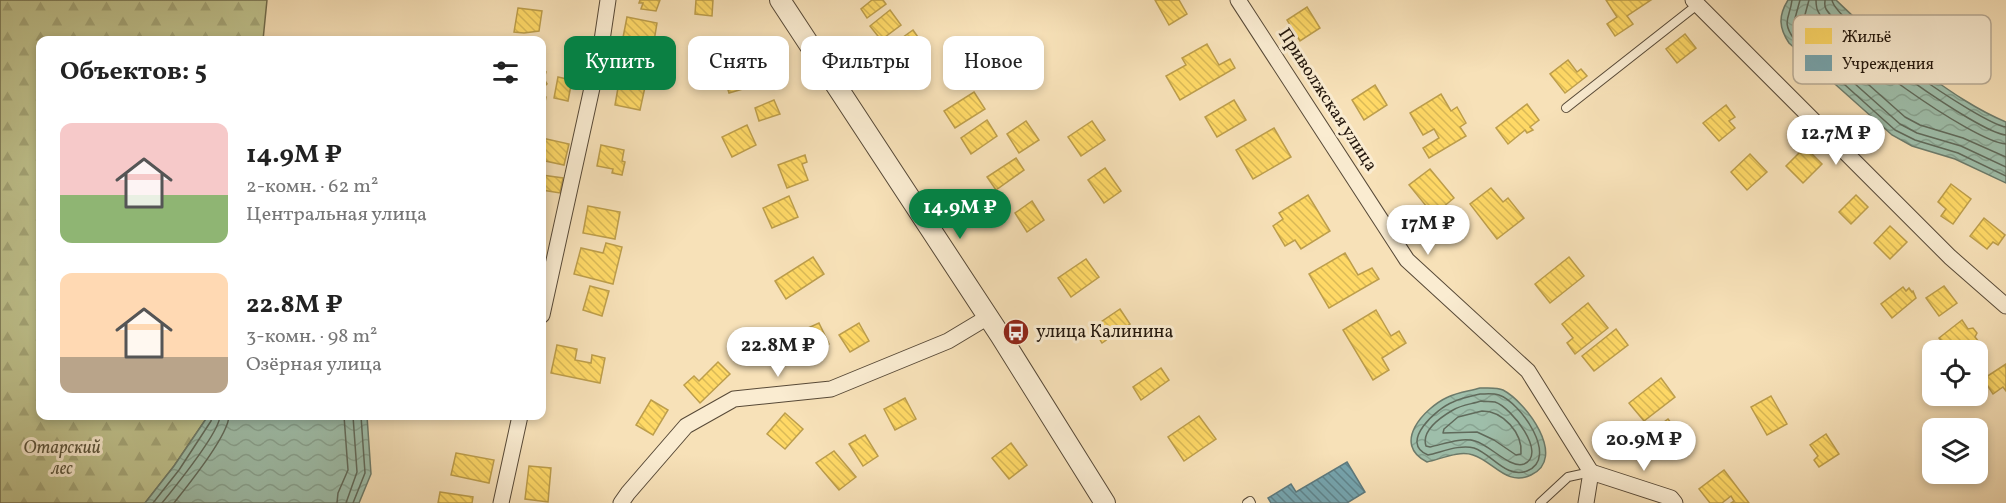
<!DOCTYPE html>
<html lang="ru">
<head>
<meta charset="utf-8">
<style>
  :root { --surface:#fff; --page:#f2f2f2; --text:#222; --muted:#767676; --accent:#0b8043 }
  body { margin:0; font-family:Vollkorn,serif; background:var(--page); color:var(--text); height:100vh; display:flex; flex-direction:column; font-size:22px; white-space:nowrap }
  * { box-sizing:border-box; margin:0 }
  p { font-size:20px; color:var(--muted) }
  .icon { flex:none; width:33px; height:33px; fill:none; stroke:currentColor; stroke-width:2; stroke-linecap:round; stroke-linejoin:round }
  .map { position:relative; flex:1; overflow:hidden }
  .side { position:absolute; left:36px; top:36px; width:510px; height:384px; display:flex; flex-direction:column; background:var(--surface); border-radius:12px; box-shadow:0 3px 9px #0003 }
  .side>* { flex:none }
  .hud { position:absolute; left:564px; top:36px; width:570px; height:54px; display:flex; gap:12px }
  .tools { position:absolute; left:1922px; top:340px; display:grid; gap:12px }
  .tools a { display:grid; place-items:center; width:66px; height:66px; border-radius:12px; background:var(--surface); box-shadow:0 3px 9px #0003; font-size:30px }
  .price { position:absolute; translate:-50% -51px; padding:0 14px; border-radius:21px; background:#fff; color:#222; font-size:20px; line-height:39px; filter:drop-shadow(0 2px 3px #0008) }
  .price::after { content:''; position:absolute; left:50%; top:36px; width:18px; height:14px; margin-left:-9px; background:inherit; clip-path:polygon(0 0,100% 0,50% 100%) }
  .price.active { background:var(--accent); color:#fff }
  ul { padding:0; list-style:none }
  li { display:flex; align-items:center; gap:18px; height:150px; padding:0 24px }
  li span { display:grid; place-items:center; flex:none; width:168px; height:120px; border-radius:12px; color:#555 }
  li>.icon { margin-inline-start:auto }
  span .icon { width:72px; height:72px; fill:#fffc; stroke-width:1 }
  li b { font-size:26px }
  h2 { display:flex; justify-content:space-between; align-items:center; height:72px; padding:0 24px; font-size:26px }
  .pill { padding:0 21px; border-radius:12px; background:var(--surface); box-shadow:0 3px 9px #0003; font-size:21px; line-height:54px }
  .pill.active { background:var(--accent); color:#fff }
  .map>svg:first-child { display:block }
</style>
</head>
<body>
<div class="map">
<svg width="2006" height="503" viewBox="0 0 2006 503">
  <defs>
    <pattern id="forest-firs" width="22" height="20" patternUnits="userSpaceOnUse" patternTransform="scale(1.5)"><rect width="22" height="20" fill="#bfc28d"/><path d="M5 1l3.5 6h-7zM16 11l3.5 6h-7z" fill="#a4a678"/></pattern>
    <pattern id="water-waves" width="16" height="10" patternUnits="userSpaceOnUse" patternTransform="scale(1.5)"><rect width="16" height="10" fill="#9ebeaa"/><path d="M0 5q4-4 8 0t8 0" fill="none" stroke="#88a391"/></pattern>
    <pattern id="homes-back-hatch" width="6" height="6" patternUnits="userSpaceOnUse" patternTransform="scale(1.5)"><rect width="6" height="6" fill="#ffd966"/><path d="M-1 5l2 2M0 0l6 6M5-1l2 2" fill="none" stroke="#daba57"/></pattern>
    <pattern id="public-back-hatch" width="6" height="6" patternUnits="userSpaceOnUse" patternTransform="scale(1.5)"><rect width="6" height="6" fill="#76a5af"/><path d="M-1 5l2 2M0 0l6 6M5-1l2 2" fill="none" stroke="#60858d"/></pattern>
  </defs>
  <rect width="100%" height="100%" fill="#f7e1b8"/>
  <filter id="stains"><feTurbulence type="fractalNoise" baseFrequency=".00333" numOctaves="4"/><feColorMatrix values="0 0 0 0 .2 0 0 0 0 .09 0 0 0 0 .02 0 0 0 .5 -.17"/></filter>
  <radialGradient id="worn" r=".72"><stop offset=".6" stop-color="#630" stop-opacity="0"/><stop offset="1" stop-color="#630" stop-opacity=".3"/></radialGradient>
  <!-- forest -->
  <polygon fill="url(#forest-firs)" stroke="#706c4c" stroke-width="1.5" points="0,0 267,0 263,40 40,40 40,416 208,416 174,466 145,503 0,503"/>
  <!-- water -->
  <g fill="url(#water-waves)" stroke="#6c7b6b" stroke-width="1.5">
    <path d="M 1788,0 L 1836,0 C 1864,28 1893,51 1926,74 C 1951,92 1977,110 2006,122 L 2006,183 L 1955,159 L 1912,146 L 1892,135 L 1789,43 C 1779,28 1778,16 1788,0 Z"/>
    <path d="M 1480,388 C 1487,388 1497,387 1503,390 C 1526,402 1568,458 1531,475 C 1507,487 1493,461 1473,455 C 1459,450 1441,459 1427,462 C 1391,444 1424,408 1448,397 C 1458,392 1470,391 1480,388 Z"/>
    <polygon points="208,416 367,416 371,474 359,503 145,503 174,466"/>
  </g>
  <!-- homes -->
  <g fill="url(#homes-back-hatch)" stroke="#bd9e4b" stroke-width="1.5">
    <polygon points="640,0 660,0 656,11 641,9 643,3 639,3"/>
    <polygon points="696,0 713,0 712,16 695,14"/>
    <polygon points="872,0 883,0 886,4 867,18 861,9"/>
    <polygon points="1155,0 1179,0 1187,14 1169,25"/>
    <polygon points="1606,0 1651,0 1627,16 1633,24 1615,36 1607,24 1617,17"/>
    <polygon points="1307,7 1320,28 1300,41 1287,20"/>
    <polygon points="518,8 542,11 539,31 524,33 514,32"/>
    <polygon points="890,10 901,25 881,40 870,26"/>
    <polygon points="627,17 657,23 652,53 637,50 636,56 620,53"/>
    <polygon points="913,30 918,37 904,47 913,60 904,67 899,60 890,67 881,53"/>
    <polygon points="1685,34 1696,48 1677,63 1666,49"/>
    <polygon points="1207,44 1219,65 1230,59 1235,68 1180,100 1166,76 1186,65 1182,58"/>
    <polygon points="752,54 760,84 729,93 720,64"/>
    <polygon points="1568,60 1577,72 1581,69 1587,76 1565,93 1550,74"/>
    <polygon points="542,72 546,72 544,79 547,84 543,88 542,96"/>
    <polygon points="558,77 572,80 568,101 554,98"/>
    <polygon points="619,82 645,87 640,110 615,105"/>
    <polygon points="1375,85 1387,105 1364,120 1352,100"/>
    <polygon points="974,92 985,109 955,128 944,111"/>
    <polygon points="1441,94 1451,111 1457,107 1466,123 1460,127 1466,136 1429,158 1423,148 1439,138 1434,129 1423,135 1410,113"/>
    <polygon points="542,96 546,97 544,107 542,107"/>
    <polygon points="774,100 780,114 759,121 755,108"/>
    <polygon points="1234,100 1246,120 1217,137 1205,117"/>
    <polygon points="1527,104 1539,120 1530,127 1533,130 1527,133 1525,130 1508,144 1496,128"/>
    <polygon points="1726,105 1735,117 1729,121 1735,128 1719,141 1703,123"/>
    <polygon points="987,120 997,136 971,154 961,138"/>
    <polygon points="1026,121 1039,140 1019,153 1007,134"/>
    <polygon points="1092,121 1105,140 1081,156 1068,137"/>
    <polygon points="747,125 756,145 732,157 722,137"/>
    <polygon points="1274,128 1291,157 1253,179 1236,150"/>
    <polygon points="542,138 569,144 564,165 545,161 544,169 542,169"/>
    <polygon points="601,145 624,150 622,161 625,162 622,175 612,173 613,169 597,166"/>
    <polygon points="1805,147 1822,164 1803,183 1786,166"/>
    <polygon points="1750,154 1767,172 1747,190 1731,172"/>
    <polygon points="805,155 807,162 802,164 808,180 787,188 778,165"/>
    <polygon points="1016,158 1024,170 996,190 987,177"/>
    <polygon points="1105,168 1121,191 1104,203 1088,180"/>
    <polygon points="1430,169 1454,198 1419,227 1412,218 1427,207 1409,185"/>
    <polygon points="542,175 563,178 560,193 542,190"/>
    <polygon points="1951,184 1971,199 1953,224 1941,216 1946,209 1938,202"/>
    <polygon points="1491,188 1503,202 1508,198 1524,218 1497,239 1470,204"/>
    <polygon points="1308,195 1330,231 1301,249 1295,240 1285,246 1273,226 1283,219 1279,213"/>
    <polygon points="1856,195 1868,207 1851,224 1839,212"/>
    <polygon points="789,196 798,217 772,228 763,208"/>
    <polygon points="1032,201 1044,220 1027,232 1015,213"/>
    <polygon points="588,206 620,212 615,239 583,233"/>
    <polygon points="542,209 545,210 542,228"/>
    <polygon points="1984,218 2005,235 1998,245 1993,242 1987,249 1970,236"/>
    <polygon points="1890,226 1907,242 1890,259 1874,243"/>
    <polygon points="606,243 622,247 613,284 574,274 581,248 603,253"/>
    <polygon points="1345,253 1358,275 1372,268 1379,279 1329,308 1309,274"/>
    <polygon points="813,257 824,274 786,299 775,281"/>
    <polygon points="1569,257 1584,276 1550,303 1535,284"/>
    <polygon points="1086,259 1099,277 1071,297 1058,278"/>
    <polygon points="590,286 609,291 602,316 583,310"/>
    <polygon points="1944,286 1957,303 1939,316 1926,298"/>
    <polygon points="1903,287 1906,291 1909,288 1912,292 1913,291 1916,298 1892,318 1881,304"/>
    <polygon points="1588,303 1608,328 1575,354 1567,343 1573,338 1562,324"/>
    <polygon points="1120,309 1130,324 1102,343 1092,328"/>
    <polygon points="1376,310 1391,336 1399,331 1406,343 1382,358 1389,370 1373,380 1343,330"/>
    <polygon points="1962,320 1968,329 1973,328 1977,333 1975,337 1979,342 1968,351 1959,351 1952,343 1947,347 1939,338"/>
    <polygon points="819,323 829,344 816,351 808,335 804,337 801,331"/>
    <polygon points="859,323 869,341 850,352 839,335"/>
    <polygon points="1616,329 1628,345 1594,371 1582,356"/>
    <polygon points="557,345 577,349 575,360 591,363 592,355 605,358 600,383 551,373"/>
    <polygon points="718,362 730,374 700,403 684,385 694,376 699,381"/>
    <polygon points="2006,364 2006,391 2003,387 1993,394 1983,379"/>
    <polygon points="1161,368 1169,380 1141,400 1133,387"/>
    <polygon points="1661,378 1675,397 1644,421 1629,403"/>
    <polygon points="1771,396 1787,424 1767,435 1751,407"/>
    <polygon points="905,398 916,419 895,430 884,409"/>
    <polygon points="651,400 668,410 653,435 636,425"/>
    <polygon points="785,413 803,429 785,449 767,434"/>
    <polygon points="1199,416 1216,439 1184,461 1168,437"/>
    <polygon points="1668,419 1678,432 1662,444 1652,431"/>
    <polygon points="1826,434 1839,454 1819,467 1814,460 1818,456 1810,445"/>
    <polygon points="865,435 878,456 863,466 849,444"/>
    <polygon points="1011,443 1027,465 1009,479 992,458"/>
    <polygon points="834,451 856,477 839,490 816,463"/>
    <polygon points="456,453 494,460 489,483 451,475"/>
    <polygon points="529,466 551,468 548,502 525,499"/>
    <polygon points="1724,470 1749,503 1731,503 1734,501 1731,496 1722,503 1710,503 1699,489"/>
    <polygon points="440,492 473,497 472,503 438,503"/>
  </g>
  <!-- public -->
  <polygon fill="url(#public-back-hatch)" stroke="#5d7a7e" stroke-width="1.5" points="1347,462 1365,492 1347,503 1271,503 1268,498 1291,484 1296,492"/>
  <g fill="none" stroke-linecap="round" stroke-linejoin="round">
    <!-- shore -->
    <g stroke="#606a5b" stroke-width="1.5">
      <path d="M 1792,0 C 1790,18 1781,21 1794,39 L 1895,130 L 1915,140 L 1958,153 L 2006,176"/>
      <polyline points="1800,0 1794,22 1799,34 1900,124 1917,133 1961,146 2006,167"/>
      <polyline points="1809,0 1803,22 1806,29 1905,117 1920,125 1963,138 2006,157"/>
      <path d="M 1816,0 C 1816,5 1816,9 1819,13 C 1835,43 1973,142 2006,144"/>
      <path d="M 1825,0 C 1825,4 1824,5 1826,9 C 1841,34 1978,133 2006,135"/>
      <path d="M 1832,0 C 1835,23 1981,124 2006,127"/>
      <path d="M 1480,394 C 1486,394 1493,393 1499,395 C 1520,402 1560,458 1527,471 C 1506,479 1492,454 1474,448 C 1460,444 1442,452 1428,455 C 1398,443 1437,408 1453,402 C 1461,398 1471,396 1480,394 Z"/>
      <path d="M 1481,401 C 1485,402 1491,401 1495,402 C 1511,407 1548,454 1524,464 C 1510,469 1490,445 1475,441 C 1461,437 1444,444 1430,447 L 1426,446 C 1421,431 1441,417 1453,410 C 1461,405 1472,404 1481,401 Z"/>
      <path d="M 1482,411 C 1503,411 1523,433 1521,454 L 1516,455 L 1494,440 L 1477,432 L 1443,433 L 1444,429 L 1458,417 Z"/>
      <polyline points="153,503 179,470 211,421 212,416"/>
      <path d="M 162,503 C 175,487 219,433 220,416"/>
      <path d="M 174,503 C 188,485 228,436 229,416"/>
      <polyline points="337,503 338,493 348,470 344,416"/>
      <polyline points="346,503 357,472 353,416"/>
      <polyline points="353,503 365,473 361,416"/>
    </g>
    <defs>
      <g id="service">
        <polyline points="1566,108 1697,5"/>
        <polyline points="1247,503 1250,501 1251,503"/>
        <polyline points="1540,503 1568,477 1591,472"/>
      </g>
      <g id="minor">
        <polyline points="1238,0 1407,260 1528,371 1591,472 1586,503"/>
        <polyline points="1693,0 1950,257 2006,306"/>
        <polyline points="542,315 601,47 608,0"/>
        <polyline points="1591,472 1671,498 1675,503"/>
        <polyline points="501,503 520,416"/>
        <polyline points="621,503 628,493 686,426 734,399 831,389 948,341 988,317"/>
      </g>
      <polyline id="tertiary" points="780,0 1000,335 1105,503"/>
    </defs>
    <!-- service casing -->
    <use href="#service" stroke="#574937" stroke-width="10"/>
    <!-- minor casing -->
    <use href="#minor" stroke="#574937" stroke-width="17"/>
    <!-- tertiary casing -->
    <use href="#tertiary" stroke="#574937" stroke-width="22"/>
    <!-- service -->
    <use href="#service" stroke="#faecd1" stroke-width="8"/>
    <!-- minor -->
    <use href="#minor" stroke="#faecd1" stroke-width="15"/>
    <!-- tertiary -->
    <use href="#tertiary" stroke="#faecd1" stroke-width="20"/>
  </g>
  <!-- icons -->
  <defs>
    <symbol id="bus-disc" viewBox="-11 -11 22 22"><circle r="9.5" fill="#8f2418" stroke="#faecd1"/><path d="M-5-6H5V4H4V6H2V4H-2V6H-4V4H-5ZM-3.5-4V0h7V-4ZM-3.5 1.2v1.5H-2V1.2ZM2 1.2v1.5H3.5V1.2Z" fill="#fff"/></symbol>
  </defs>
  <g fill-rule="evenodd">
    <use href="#bus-disc" x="1001" y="317" width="30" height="30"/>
  </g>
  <g text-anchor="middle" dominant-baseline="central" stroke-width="6" stroke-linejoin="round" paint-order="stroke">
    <!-- street labels -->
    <g font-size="18" fill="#22160c" stroke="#faecd1">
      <text transform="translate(1327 100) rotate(57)">Приволжская улица</text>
    </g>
    <!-- poi labels -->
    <g font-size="18" fill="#22160c" stroke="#faecd1" text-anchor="start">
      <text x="1036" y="332">улица Калинина</text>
    </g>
    <!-- park labels -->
    <g font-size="18" font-style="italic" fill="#595239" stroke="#faecd1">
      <text x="62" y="448">Отарский<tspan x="62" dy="21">лес</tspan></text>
    </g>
  </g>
  <!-- legend -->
  <rect x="1793" y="15" width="198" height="69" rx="9" fill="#faecd1" stroke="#b9ac96" stroke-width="1.5"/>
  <rect x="1805" y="28" width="27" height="16" fill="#ffd966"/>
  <rect x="1805" y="55" width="27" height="16" fill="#76a5af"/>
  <g font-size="16" fill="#22160c">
    <text x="1842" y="42">Жильё</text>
    <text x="1842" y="69">Учреждения</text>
  </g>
  <rect width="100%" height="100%" filter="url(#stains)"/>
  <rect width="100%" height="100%" fill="url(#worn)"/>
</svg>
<div class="tools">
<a><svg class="icon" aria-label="locate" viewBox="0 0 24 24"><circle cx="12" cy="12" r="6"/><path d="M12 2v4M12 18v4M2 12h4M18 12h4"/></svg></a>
<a><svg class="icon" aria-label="layers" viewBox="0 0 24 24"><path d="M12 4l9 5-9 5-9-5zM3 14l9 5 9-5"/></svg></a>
</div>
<b class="price" style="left:1836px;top:166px">12.7M ₽</b>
<b class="price active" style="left:960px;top:240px">14.9M ₽</b>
<b class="price" style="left:1428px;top:256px">17M ₽</b>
<b class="price" style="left:778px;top:378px">22.8M ₽</b>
<b class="price" style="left:1644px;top:472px">20.9M ₽</b>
<div class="hud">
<a class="pill active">Купить</a>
<a class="pill">Снять</a>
<a class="pill">Фильтры</a>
<a class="pill">Новое</a>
</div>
<section class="side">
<h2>Объектов: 5<svg class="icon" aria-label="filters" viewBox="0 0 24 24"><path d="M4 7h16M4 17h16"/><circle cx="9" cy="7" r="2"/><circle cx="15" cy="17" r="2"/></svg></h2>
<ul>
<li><span style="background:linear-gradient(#f6c9c9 60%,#8fb573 0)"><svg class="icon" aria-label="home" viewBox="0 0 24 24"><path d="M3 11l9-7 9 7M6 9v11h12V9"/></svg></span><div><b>14.9M ₽</b><p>2-комн. · 62 m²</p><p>Центральная улица</p></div></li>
<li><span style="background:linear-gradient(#ffd9b3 70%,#b9a48a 0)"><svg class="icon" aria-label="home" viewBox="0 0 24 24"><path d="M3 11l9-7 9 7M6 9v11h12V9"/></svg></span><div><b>22.8M ₽</b><p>3-комн. · 98 m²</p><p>Озёрная улица</p></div></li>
</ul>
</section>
</div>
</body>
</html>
